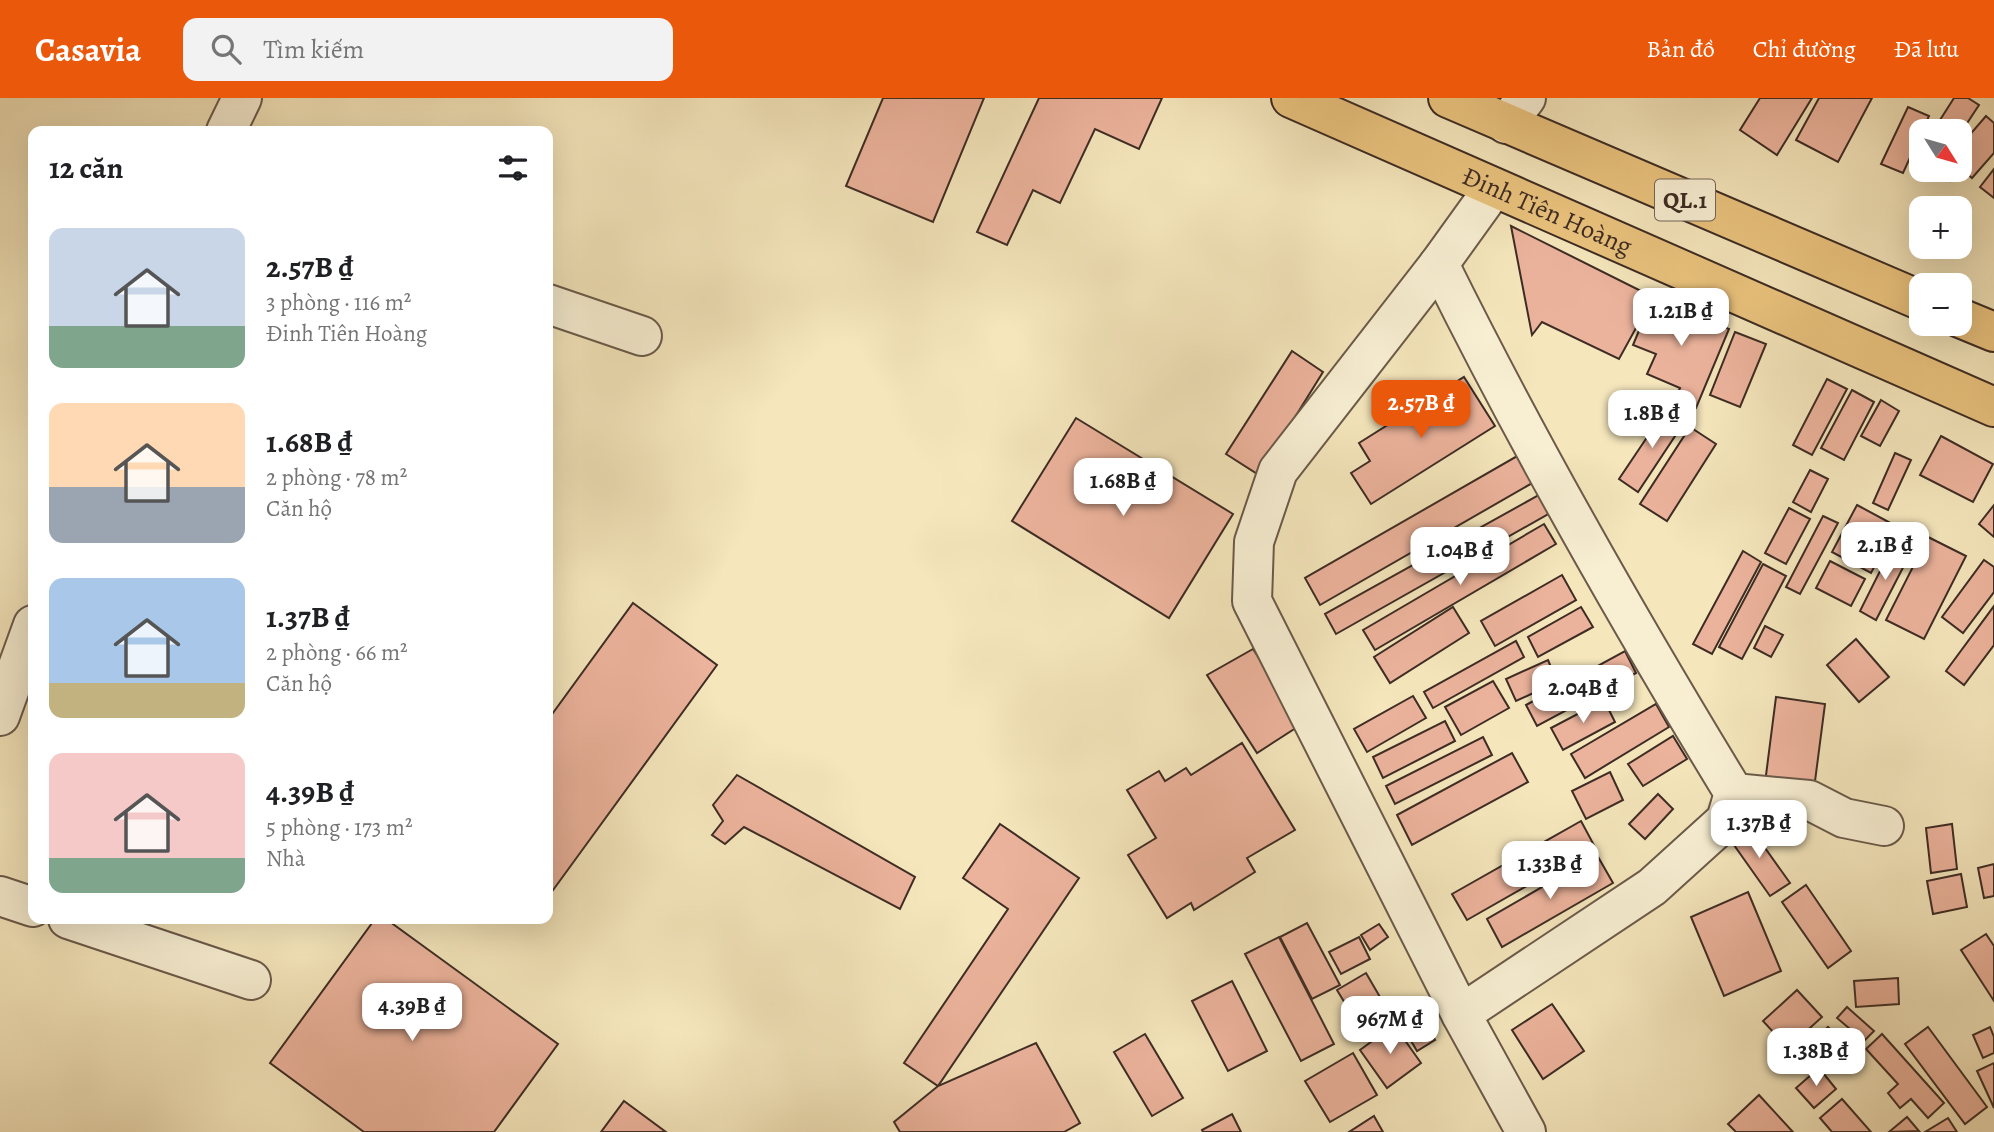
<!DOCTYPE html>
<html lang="vi">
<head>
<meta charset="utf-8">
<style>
  :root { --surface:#fff; --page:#f2f2f2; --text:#202124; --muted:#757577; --accent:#ea580c }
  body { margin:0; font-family:Alegreya,serif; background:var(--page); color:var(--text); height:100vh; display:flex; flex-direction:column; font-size:26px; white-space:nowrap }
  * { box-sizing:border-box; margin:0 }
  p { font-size:23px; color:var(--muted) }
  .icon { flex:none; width:38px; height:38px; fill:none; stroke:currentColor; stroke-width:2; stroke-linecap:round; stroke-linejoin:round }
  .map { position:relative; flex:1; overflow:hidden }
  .details { position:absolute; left:28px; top:28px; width:525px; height:798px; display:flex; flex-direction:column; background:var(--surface); border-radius:14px; box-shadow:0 7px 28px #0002 }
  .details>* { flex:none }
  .needle { width:46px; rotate:127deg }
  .buttons { position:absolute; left:1909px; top:21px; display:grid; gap:14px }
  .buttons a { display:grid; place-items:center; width:63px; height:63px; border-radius:14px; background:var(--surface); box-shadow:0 7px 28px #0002; font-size:35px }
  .price { position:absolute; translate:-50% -60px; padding:0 16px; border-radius:14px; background:#fff; color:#222; font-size:23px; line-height:46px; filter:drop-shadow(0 2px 4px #0008) }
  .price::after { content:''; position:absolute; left:50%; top:42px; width:21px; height:16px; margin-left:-10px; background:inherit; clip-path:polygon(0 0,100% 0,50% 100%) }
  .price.on { background:var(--accent); color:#fff }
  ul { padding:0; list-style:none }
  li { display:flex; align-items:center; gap:21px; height:175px; padding:0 21px }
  li span { display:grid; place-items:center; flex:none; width:196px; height:140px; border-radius:14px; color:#555 }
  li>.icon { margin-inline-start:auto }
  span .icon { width:84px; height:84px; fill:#fffc; stroke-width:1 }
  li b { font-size:30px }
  h2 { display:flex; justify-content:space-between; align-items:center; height:84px; padding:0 21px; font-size:30px }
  header { display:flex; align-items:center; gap:42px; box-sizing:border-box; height:98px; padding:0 35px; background:var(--accent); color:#fff }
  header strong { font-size:33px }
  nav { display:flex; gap:38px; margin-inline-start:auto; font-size:24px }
  .search { width:490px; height:63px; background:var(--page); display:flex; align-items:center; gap:18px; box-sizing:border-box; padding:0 24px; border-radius:14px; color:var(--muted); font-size:26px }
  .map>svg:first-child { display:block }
</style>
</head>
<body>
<header>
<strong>Casavia</strong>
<div class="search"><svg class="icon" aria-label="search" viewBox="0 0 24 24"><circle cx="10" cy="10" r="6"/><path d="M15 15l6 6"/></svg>Tìm kiếm</div>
<nav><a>Bản đồ</a><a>Chỉ đường</a><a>Đã lưu</a></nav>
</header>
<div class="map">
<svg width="1994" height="1034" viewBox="0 0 1994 1034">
  <rect width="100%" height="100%" fill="#f5e6bc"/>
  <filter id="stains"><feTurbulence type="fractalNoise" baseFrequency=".00286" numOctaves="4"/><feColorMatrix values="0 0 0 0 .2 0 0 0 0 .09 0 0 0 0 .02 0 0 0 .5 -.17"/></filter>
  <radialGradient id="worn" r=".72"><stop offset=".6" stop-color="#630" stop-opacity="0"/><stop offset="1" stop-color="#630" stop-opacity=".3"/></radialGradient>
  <!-- building -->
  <g fill="#ecb39c" stroke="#3d2c24" stroke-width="2">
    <polygon points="883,0 984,0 933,124 846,88"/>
    <polygon points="1039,0 1162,0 1139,51 1095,31 1060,105 1033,92 1007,147 977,134"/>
    <polygon points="1760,0 1812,0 1777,57 1740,32"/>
    <polygon points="1819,0 1872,0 1838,64 1796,42"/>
    <polygon points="1954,0 1968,0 1979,7 1960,36 1960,33 1933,33"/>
    <polygon points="1908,9 1929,18 1903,75 1881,66"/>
    <polygon points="1986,18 1994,25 1994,55 1972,80 1961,71 1950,83 1939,73 1960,72 1960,48"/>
    <polygon points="1994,71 1994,100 1980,89"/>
    <polygon points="1511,128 1653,199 1619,261 1542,224 1532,237"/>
    <polygon points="1653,199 1729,231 1696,310 1675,302 1680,290 1647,276 1656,256 1633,247"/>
    <polygon points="1735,234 1766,246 1740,309 1710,297"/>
    <polygon points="1292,253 1323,274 1259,377 1226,356"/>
    <polygon points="1464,279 1495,328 1371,406 1351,375 1370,363 1359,345"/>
    <polygon points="1827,281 1847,291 1812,357 1793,347"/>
    <polygon points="1852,292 1874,304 1844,362 1821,350"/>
    <polygon points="1881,302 1899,313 1880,348 1861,338"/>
    <polygon points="1666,311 1685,323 1638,394 1619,381"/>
    <polygon points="1076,320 1233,416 1169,520 1012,423"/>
    <polygon points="1690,329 1716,346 1667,423 1640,406"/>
    <polygon points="1941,338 1993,366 1973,404 1920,377"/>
    <polygon points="1526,353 1541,380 1320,507 1305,480"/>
    <polygon points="1895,355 1911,362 1888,412 1873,405"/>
    <polygon points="1810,372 1828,381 1811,414 1793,404"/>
    <polygon points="1546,393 1559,410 1336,536 1325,516"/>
    <polygon points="1857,407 1896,428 1871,475 1832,454"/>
    <polygon points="1994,407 1994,439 1979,426"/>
    <polygon points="1789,410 1810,421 1786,466 1765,455"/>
    <polygon points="1823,418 1838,425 1800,496 1786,489"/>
    <polygon points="1544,426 1556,446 1375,552 1363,532"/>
    <polygon points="1928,439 1966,458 1924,541 1886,522"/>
    <polygon points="1893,447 1910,456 1876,522 1860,513"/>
    <polygon points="1743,453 1761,464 1712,556 1693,546"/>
    <polygon points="1984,462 1994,469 1994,494 1963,535 1942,519"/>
    <polygon points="1830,463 1865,481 1851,508 1816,490"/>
    <polygon points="1763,466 1786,478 1742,561 1719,549"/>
    <polygon points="1562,477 1576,502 1495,548 1481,523"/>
    <polygon points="633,505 717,567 548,799 548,617 550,619"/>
    <polygon points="1994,508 1994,547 1964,587 1946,573"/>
    <polygon points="1453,509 1469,535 1390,585 1374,559"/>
    <polygon points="1581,509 1593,529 1538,559 1528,539"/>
    <polygon points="1765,528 1783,537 1771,559 1754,550"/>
    <polygon points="1856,541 1889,579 1859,604 1827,567"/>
    <polygon points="1516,543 1524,559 1433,610 1424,594"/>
    <polygon points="1253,551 1302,626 1257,655 1207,577"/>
    <polygon points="1625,553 1636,575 1537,628 1526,607"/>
    <polygon points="1548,562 1557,584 1516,603 1506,581"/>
    <polygon points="1493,583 1509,610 1461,637 1445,609"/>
    <polygon points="1413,598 1426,620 1367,654 1354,631"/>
    <polygon points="1776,599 1825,606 1814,691 1765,685"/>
    <polygon points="1604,602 1615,624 1563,652 1551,630"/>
    <polygon points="1656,606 1669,629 1585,680 1571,656"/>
    <polygon points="1445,623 1455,643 1383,680 1373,659"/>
    <polygon points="1673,638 1687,661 1643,688 1628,666"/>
    <polygon points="1483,639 1492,657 1395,706 1386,688"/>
    <polygon points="1242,645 1295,732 1247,760 1255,774 1194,812 1191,805 1167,820 1128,757 1156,740 1127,692 1159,673 1165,683 1186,670 1191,677"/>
    <polygon points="1512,655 1528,684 1412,747 1397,717"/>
    <polygon points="1610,674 1623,702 1586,721 1572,693"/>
    <polygon points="737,677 915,779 900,811 744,729 725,746 712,737 723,723 713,707"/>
    <polygon points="1658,696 1673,711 1645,741 1629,726"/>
    <polygon points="1581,723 1595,749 1467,822 1452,796"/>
    <polygon points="1000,726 1079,780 938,988 904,965 1008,811 963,780"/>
    <polygon points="1748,726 1790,785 1770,798 1729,740"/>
    <polygon points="1952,726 1957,771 1931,775 1926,730"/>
    <polygon points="1597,757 1613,785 1502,849 1487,821"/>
    <polygon points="1994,766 1994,798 1984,800 1978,770"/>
    <polygon points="1961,776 1967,809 1933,816 1927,783"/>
    <polygon points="1806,787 1851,853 1828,870 1782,804"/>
    <polygon points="1748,794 1781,873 1724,898 1691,819"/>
    <polygon points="375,821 386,821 558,946 494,1034 364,1034 270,965"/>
    <polygon points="1307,825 1340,887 1312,901 1280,839"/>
    <polygon points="1379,826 1388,839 1370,852 1361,837"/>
    <polygon points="1986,836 1994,848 1994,903 1961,852"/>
    <polygon points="1279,839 1334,946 1301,963 1245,856"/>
    <polygon points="1359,839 1370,861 1341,876 1329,854"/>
    <polygon points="1366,875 1391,918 1363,935 1337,892"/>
    <polygon points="1898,880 1899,906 1856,909 1854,883"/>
    <polygon points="1232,883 1267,953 1228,973 1192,903"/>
    <polygon points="1797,892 1822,919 1788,950 1763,923"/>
    <polygon points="1552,906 1584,953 1543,981 1512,932"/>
    <polygon points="1847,909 1874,933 1864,943 1837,920"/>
    <polygon points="1418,913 1435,942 1417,953 1400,924"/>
    <polygon points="1394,927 1421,965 1387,990 1360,952"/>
    <polygon points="1828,929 1840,941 1818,962 1805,950"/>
    <polygon points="1928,929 1987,1009 1965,1026 1905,946"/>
    <polygon points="1990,929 1994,939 1994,955 1983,960 1973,937"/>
    <polygon points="1145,936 1183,1000 1152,1018 1114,954"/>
    <polygon points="1882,936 1944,1005 1928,1020 1911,1001 1900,1010 1888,995 1898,986 1866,951"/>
    <polygon points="1854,938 1864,949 1843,969 1832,957"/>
    <polygon points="1036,945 1080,1025 1064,1034 900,1034 894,1024 938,988"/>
    <polygon points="1353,955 1377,997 1330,1024 1305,983"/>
    <polygon points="1994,965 1994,1010 1977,973"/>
    <polygon points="1819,970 1836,991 1814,1010 1796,990"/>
    <polygon points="1759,997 1793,1034 1736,1034 1728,1026"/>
    <polygon points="1842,1001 1871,1034 1832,1034 1820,1020"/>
    <polygon points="624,1003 666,1034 601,1034"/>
    <polygon points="1232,1016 1241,1034 1203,1034 1202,1032"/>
    <polygon points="1374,1018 1383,1034 1349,1034"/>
    <polygon points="1907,1019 1919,1033 1889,1034"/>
    <polygon points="1948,1020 1957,1034 1925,1034"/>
  </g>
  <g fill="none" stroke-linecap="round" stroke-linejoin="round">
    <defs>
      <g id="street">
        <polyline points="1506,26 1526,0"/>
        <polyline points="226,33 242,0"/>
        <polyline points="1493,91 1439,166 1278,373 1254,444 1252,503 1461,916 1526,1034"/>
        <path d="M 1439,166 C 1529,348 1629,523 1734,695 L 1726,722 L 1652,789 L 1461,916"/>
        <polyline points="548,206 642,238"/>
        <polyline points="0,618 33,527"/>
        <polyline points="1734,695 1809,702 1844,720 1884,728"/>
        <polyline points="0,798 33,809"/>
        <polyline points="68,821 251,882"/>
      </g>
      <g id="highway">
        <path id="s1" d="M 1291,0 L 1994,309"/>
        <polyline points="1448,0 1922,203"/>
        <polyline points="1960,220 1994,234"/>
      </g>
    </defs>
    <!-- street casing -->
    <use href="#street" stroke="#6b5a4a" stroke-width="42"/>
    <!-- highway casing -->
    <use href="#highway" stroke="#3d2c24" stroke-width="42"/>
    <!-- street -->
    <use href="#street" stroke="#f8efd3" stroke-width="38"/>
    <!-- highway -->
    <use href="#highway" stroke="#eac37e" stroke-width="38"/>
  </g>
  <g text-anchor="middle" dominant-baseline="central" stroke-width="5" stroke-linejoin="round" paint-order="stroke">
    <!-- shield labels -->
    <rect fill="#f8efd3" stroke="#756658" stroke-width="2" x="1655" y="81.5" width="60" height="41" rx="5"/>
    <g font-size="24" font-weight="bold" fill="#3d2c24">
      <text x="1685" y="102">QL.1</text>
    </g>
    <!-- street labels -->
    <g font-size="26" fill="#3d2c24" stroke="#f8efd3">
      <text stroke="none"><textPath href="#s1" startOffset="280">Đinh Tiên Hoàng</textPath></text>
    </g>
  </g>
  <rect width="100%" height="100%" filter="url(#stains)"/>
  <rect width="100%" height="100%" fill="url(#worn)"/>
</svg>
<div class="buttons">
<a><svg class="needle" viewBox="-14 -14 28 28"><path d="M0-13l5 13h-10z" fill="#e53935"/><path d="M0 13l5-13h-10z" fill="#757577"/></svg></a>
<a>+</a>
<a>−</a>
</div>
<b class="price" style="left:1681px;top:250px">1.21B ₫</b>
<b class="price on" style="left:1421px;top:342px">2.57B ₫</b>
<b class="price" style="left:1652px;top:352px">1.8B ₫</b>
<b class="price" style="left:1123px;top:420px">1.68B ₫</b>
<b class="price" style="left:1885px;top:484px">2.1B ₫</b>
<b class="price" style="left:1460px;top:489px">1.04B ₫</b>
<b class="price" style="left:1583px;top:627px">2.04B ₫</b>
<b class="price" style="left:1759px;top:762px">1.37B ₫</b>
<b class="price" style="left:1550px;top:803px">1.33B ₫</b>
<b class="price" style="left:412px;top:945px">4.39B ₫</b>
<b class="price" style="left:1390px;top:958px">967M ₫</b>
<b class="price" style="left:1816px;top:990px">1.38B ₫</b>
<section class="details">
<h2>12 căn<svg class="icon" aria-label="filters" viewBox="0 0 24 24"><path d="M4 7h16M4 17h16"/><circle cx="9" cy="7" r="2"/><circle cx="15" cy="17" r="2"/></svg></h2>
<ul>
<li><span style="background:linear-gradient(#c9d6e8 70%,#7fa58c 0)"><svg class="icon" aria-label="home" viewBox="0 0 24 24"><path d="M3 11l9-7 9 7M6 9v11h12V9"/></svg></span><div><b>2.57B ₫</b><p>3 phòng · 116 m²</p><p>Đinh Tiên Hoàng</p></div></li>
<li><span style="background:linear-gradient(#ffd9b3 60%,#9aa5b1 0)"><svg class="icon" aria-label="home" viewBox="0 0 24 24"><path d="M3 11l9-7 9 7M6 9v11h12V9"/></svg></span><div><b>1.68B ₫</b><p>2 phòng · 78 m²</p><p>Căn hộ</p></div></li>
<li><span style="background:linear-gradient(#a9c7e8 75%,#c2b280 0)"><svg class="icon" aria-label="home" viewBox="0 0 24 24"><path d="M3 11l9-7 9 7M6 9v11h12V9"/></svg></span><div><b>1.37B ₫</b><p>2 phòng · 66 m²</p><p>Căn hộ</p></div></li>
<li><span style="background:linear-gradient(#f6c9c9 75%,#7fa58c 0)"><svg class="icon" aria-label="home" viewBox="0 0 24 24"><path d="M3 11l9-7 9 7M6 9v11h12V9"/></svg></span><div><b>4.39B ₫</b><p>5 phòng · 173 m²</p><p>Nhà</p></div></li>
</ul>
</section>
</div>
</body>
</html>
